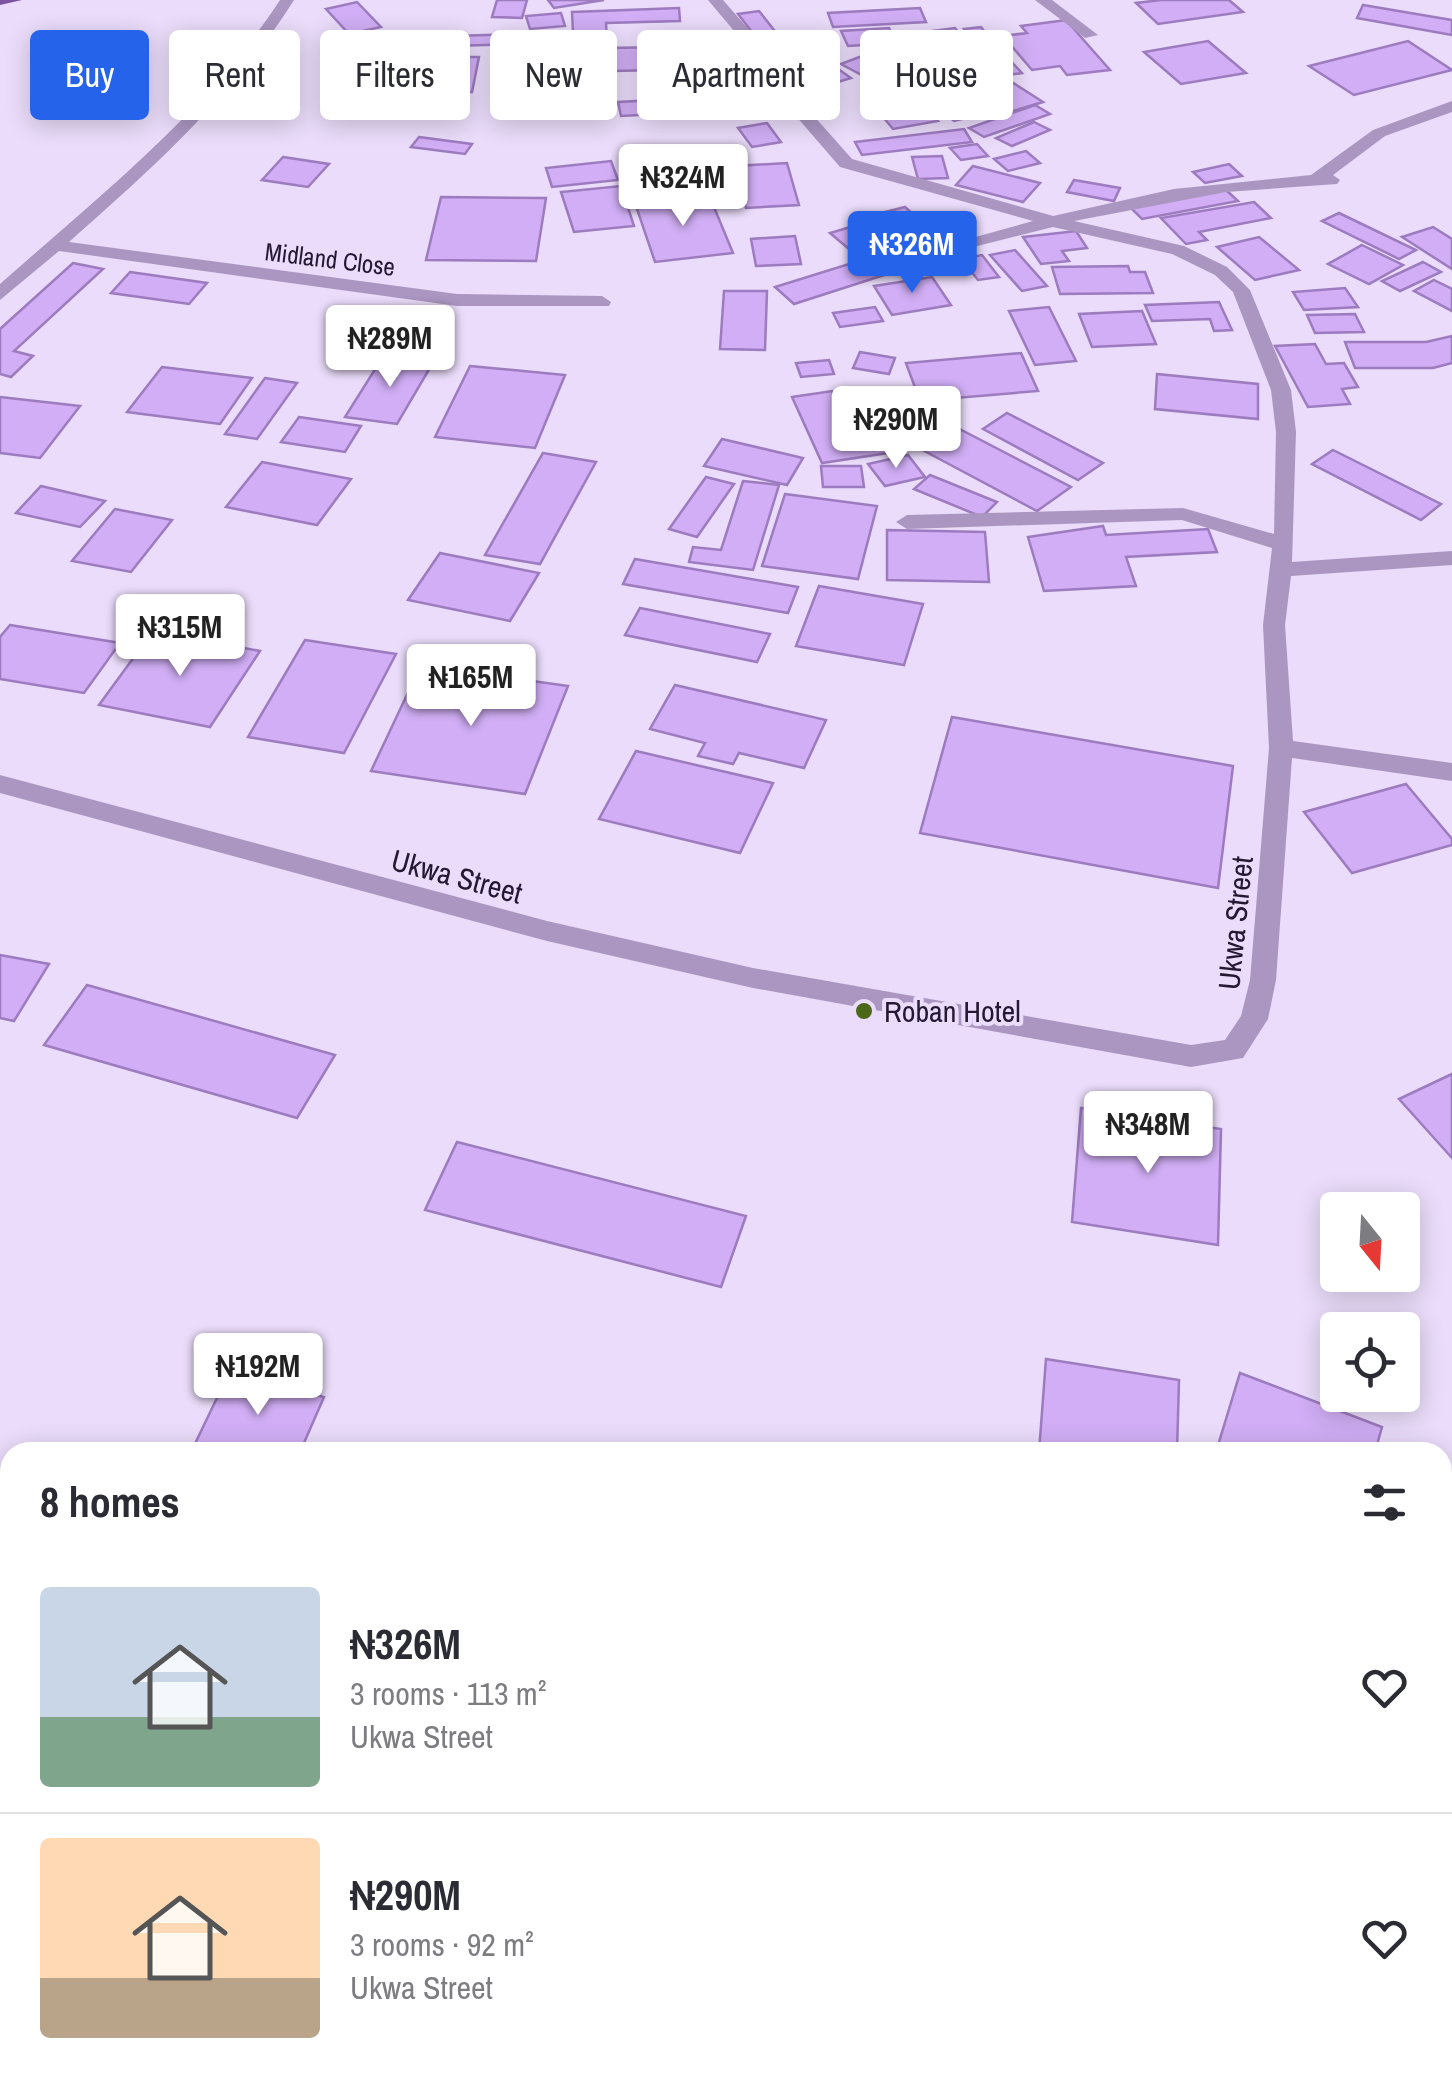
<!DOCTYPE html>
<html lang="en">
<head>
<meta charset="utf-8">
<style>
  :root { --surface:#fff; --page:#f2f2f3; --text:#2b2b33; --muted:#7c7c81; --line:#e1e1e2; --accent:#2563eb }
  body { margin:0; font-family:"Archivo Narrow",sans-serif; background:var(--page); color:var(--text); height:100vh; display:flex; flex-direction:column; font-size:38px; white-space:nowrap }
  * { box-sizing:border-box; margin:0 }
  p { font-size:32px; color:var(--muted) }
  .icon { flex:none; width:55px; height:55px; fill:none; stroke:currentColor; stroke-width:2; stroke-linecap:round; stroke-linejoin:round }
  .map { position:relative; flex:1; overflow:hidden }
  .drawer { position:absolute; left:0px; top:1442px; width:1452px; height:642px; display:flex; flex-direction:column; background:var(--surface); border-radius:30px 30px 0 0; box-shadow:0 5px 25px #0003 }
  .drawer>* { flex:none }
  .guide { position:absolute; left:30px; top:30px; width:1392px; height:90px; display:flex; gap:20px }
  .needle { width:65px; rotate:162deg }
  .fabs { position:absolute; left:1320px; top:1192px; display:grid; gap:20px }
  .fabs a { display:grid; place-items:center; width:100px; height:100px; border-radius:10px; background:var(--surface); box-shadow:0 5px 25px #0003; font-size:50px }
  .price { position:absolute; translate:-50% -85px; padding:0 22px; border-radius:10px; background:#fff; color:#222; font-size:32px; line-height:65px; filter:drop-shadow(0 2px 5px #0008) }
  .price::after { content:''; position:absolute; left:50%; top:60px; width:30px; height:22px; margin-left:-15px; background:inherit; clip-path:polygon(0 0,100% 0,50% 100%) }
  .price.on { background:var(--accent); color:#fff }
  ul { padding:0; list-style:none }
  li { display:flex; align-items:center; gap:30px; height:250px; padding:0 40px }
  li+li { border-top:2px solid var(--line) }
  li span { display:grid; place-items:center; flex:none; width:280px; height:200px; border-radius:10px; color:#555 }
  li>.icon { margin-inline-start:auto }
  span .icon { width:120px; height:120px; fill:#fffc; stroke-width:1 }
  li b { font-size:42px }
  h2 { display:flex; justify-content:space-between; align-items:center; height:120px; padding:0 40px; font-size:42px }
  .chip { padding:0 35px; border-radius:10px; background:var(--surface); box-shadow:0 5px 25px #0003; font-size:35px; line-height:90px }
  .chip.on { background:var(--accent); color:#fff }
  .map>svg:first-child { display:block }
</style>
</head>
<body>
<div class="map">
<svg width="1452" height="2084" viewBox="0 0 1452 2084">
  <rect width="100%" height="100%" fill="#eadcfa"/>
  <!-- building -->
  <g fill="#d1aef5" stroke="#9d7bbf" stroke-width="2.5">
    <polygon points="497,0 527,0 522,18 492,17"/>
    <polygon points="548,0 604,0 554,8"/>
    <polygon points="1161,0 1229,0 1243,12 1158,24 1136,3"/>
    <polygon points="357,2 381,27 349,34 326,9"/>
    <polygon points="1363,5 1452,20 1452,35 1357,18"/>
    <polygon points="679,8 680,21 606,23 607,41 454,46 455,36 573,32 572,12"/>
    <polygon points="920,8 926,22 833,27 828,13"/>
    <polygon points="759,11 800,63 778,66 738,14"/>
    <polygon points="561,13 565,26 530,29 526,16"/>
    <polygon points="1066,20 1110,70 1067,75 1060,66 1032,70 1003,36 1027,33 1021,26"/>
    <polygon points="981,27 1001,53 984,55 964,29"/>
    <polygon points="889,28 897,43 848,46 841,31"/>
    <polygon points="955,28 978,57 939,61 917,33"/>
    <polygon points="429,37 428,55 357,57 359,39"/>
    <polygon points="721,40 726,54 679,58 674,44"/>
    <polygon points="1208,41 1246,73 1181,84 1144,52"/>
    <polygon points="1408,41 1452,70 1354,95 1309,66"/>
    <polygon points="601,45 601,55 527,56 527,47"/>
    <polygon points="664,47 663,70 610,71 609,48"/>
    <polygon points="880,49 907,63 867,78 841,64"/>
    <polygon points="580,56 582,67 509,72 508,61"/>
    <polygon points="1006,56 1022,73 982,79 967,62"/>
    <polygon points="433,57 479,57 472,92 431,94 432,85 355,90 353,64 430,63"/>
    <polygon points="946,63 963,82 914,89 898,70"/>
    <polygon points="831,64 851,78 812,90 791,76"/>
    <polygon points="562,70 564,82 506,86 504,74"/>
    <polygon points="745,72 746,93 662,94 661,74"/>
    <polygon points="1004,77 1043,102 1013,111 975,85"/>
    <polygon points="965,83 975,91 929,102 919,93"/>
    <polygon points="973,96 992,112 954,121 934,104"/>
    <polygon points="711,97 714,111 621,116 618,102"/>
    <polygon points="917,98 938,121 893,129 873,105"/>
    <polygon points="1035,105 1050,114 984,137 969,128"/>
    <polygon points="1034,122 1050,130 1012,146 996,138"/>
    <polygon points="767,123 781,142 752,147 738,128"/>
    <polygon points="964,129 972,142 862,155 855,142"/>
    <polygon points="419,137 472,144 465,154 411,147"/>
    <polygon points="977,144 988,156 961,160 950,148"/>
    <polygon points="1026,151 1040,163 1008,171 994,159"/>
    <polygon points="942,156 948,178 918,179 912,157"/>
    <polygon points="283,157 329,164 308,187 262,180"/>
    <polygon points="611,161 618,180 552,187 546,168"/>
    <polygon points="787,163 799,205 746,208 735,166"/>
    <polygon points="1229,164 1242,176 1205,183 1193,172"/>
    <polygon points="695,165 696,182 636,182 637,166"/>
    <polygon points="973,166 1040,183 1023,202 956,185"/>
    <polygon points="1074,180 1120,188 1114,201 1067,192"/>
    <polygon points="621,186 634,226 574,232 561,192"/>
    <polygon points="1225,189 1238,201 1142,219 1130,207"/>
    <polygon points="709,195 733,253 655,262 635,203"/>
    <polygon points="441,197 546,198 536,261 426,260"/>
    <polygon points="1254,202 1271,218 1199,232 1207,240 1186,244 1161,218"/>
    <polygon points="905,207 943,241 902,252 866,217"/>
    <polygon points="1339,213 1416,250 1399,259 1322,221"/>
    <polygon points="854,226 906,268 794,304 775,287 862,260 830,233"/>
    <polygon points="1433,227 1452,239 1452,269 1402,237"/>
    <polygon points="1076,231 1087,248 1062,251 1069,261 1041,264 1023,237"/>
    <polygon points="795,236 801,264 756,266 751,239"/>
    <polygon points="1259,237 1299,270 1255,280 1217,247"/>
    <polygon points="1362,245 1403,265 1369,284 1328,264"/>
    <polygon points="1015,250 1047,286 1022,291 990,255"/>
    <polygon points="982,255 999,277 978,280 961,259"/>
    <polygon points="1423,262 1441,272 1400,291 1382,281"/>
    <polygon points="73,263 103,269 14,351 33,356 11,377 0,374 0,329"/>
    <polygon points="1128,266 1130,272 1145,272 1153,293 1060,294 1052,267"/>
    <polygon points="130,272 207,283 189,304 111,293"/>
    <polygon points="932,277 951,305 892,315 874,286"/>
    <polygon points="1434,280 1452,289 1452,311 1414,291"/>
    <polygon points="1345,288 1358,307 1304,310 1293,292"/>
    <polygon points="724,291 767,291 765,350 720,349"/>
    <polygon points="1219,302 1232,330 1214,331 1210,319 1152,321 1145,305"/>
    <polygon points="875,307 883,321 840,327 833,313"/>
    <polygon points="1049,307 1076,361 1035,365 1009,311"/>
    <polygon points="1142,311 1156,344 1092,347 1079,314"/>
    <polygon points="1355,314 1364,332 1315,333 1307,315"/>
    <polygon points="1452,336 1452,363 1433,368 1355,368 1345,342 1426,342"/>
    <polygon points="1315,344 1326,364 1344,363 1358,387 1342,389 1350,404 1308,407 1275,346"/>
    <polygon points="860,352 895,358 889,374 853,368"/>
    <polygon points="1021,353 1038,391 920,401 906,363"/>
    <polygon points="384,355 434,361 397,424 345,417"/>
    <polygon points="829,360 834,374 801,377 796,363"/>
    <polygon points="470,366 565,375 535,448 435,437"/>
    <polygon points="162,367 252,378 220,424 127,412"/>
    <polygon points="1157,374 1258,384 1258,419 1155,409"/>
    <polygon points="265,378 297,383 257,439 225,434"/>
    <polygon points="832,391 846,420 876,416 895,452 822,463 792,397"/>
    <polygon points="899,394 903,409 871,411 867,396"/>
    <polygon points="0,397 80,406 40,458 0,453"/>
    <polygon points="1007,413 1103,463 1078,480 983,429"/>
    <polygon points="299,417 361,426 345,452 281,442"/>
    <polygon points="950,424 1071,487 1037,511 915,446"/>
    <polygon points="722,439 803,458 787,485 704,466"/>
    <polygon points="1333,450 1441,504 1421,520 1312,464"/>
    <polygon points="543,453 596,462 540,564 485,555"/>
    <polygon points="908,455 925,477 885,486 868,464"/>
    <polygon points="262,462 351,479 317,525 226,507"/>
    <polygon points="821,466 861,466 864,487 823,487"/>
    <polygon points="930,475 997,502 982,517 914,489"/>
    <polygon points="706,477 734,484 697,537 669,529"/>
    <polygon points="743,481 779,485 753,570 689,562 693,547 721,550"/>
    <polygon points="41,486 105,501 80,527 16,513"/>
    <polygon points="785,494 877,506 858,579 762,566"/>
    <polygon points="115,509 172,520 131,572 72,561"/>
    <polygon points="1103,526 1106,535 1208,529 1217,552 1126,557 1136,586 1044,591 1028,537"/>
    <polygon points="887,530 985,532 989,582 887,580"/>
    <polygon points="440,553 539,573 510,621 408,600"/>
    <polygon points="635,559 798,587 788,613 623,584"/>
    <polygon points="819,586 923,604 904,665 796,646"/>
    <polygon points="640,608 770,634 757,662 625,635"/>
    <polygon points="10,625 120,643 84,693 0,679 0,637"/>
    <polygon points="153,631 260,651 210,727 99,705"/>
    <polygon points="305,640 396,654 344,753 248,737"/>
    <polygon points="421,665 568,686 525,794 371,771"/>
    <polygon points="675,685 826,720 804,768 739,753 733,764 698,756 705,743 650,729"/>
    <polygon points="952,717 1233,766 1218,888 920,833"/>
    <polygon points="636,751 773,783 740,853 599,819"/>
    <polygon points="1406,784 1452,839 1452,845 1352,873 1304,812"/>
    <polygon points="0,955 49,964 14,1021 0,1018"/>
    <polygon points="87,985 335,1055 297,1118 44,1045"/>
    <polygon points="1452,1074 1452,1158 1399,1099"/>
    <polygon points="1081,1108 1221,1129 1218,1245 1072,1222"/>
    <polygon points="457,1142 746,1216 721,1287 425,1210"/>
    <polygon points="1046,1359 1179,1380 1177,1452 1039,1452"/>
    <polygon points="229,1373 324,1397 300,1452 191,1452"/>
    <polygon points="1240,1373 1382,1427 1375,1452 1216,1452"/>
    <polygon points="1451,1658 1452,1658 1452,1788 1442,1784 1442,1699"/>
    <polygon points="1442,1811 1452,1816 1452,2034 1442,2029"/>
    <polygon points="673,2075 923,2075 944,2084 670,2084"/>
    <polygon points="1100,2075 1314,2075 1315,2084 1115,2084 1100,2082"/>
  </g>
  <g fill="none" stroke-linecap="round" stroke-linejoin="round">
    <!-- minor -->
    <g fill="#ab96c1" fill-rule="evenodd">
      <path d="M 280,0 L 294,0 C 234,95 153,168 69,242 L 457,294 L 602,296 L 611,302 L 609,306 L 457,306 L 59,251 L 0,300 L 0,284 C 99,196 206,113 280,0 Z"/>
      <polygon points="708,0 723,0 763,46 789,88 852,159 1053,216 1174,189 1311,175 1373,130 1452,101 1452,112 1385,136 1333,175 1340,180 1337,184 1226,192 1074,221 1184,246 1227,267 1250,290 1291,390 1296,432 1292,562 1452,551 1452,565 1291,576 1285,625 1293,741 1452,763 1452,781 1292,758 1276,980 1268,1019 1243,1058 1191,1067 753,988 547,941 0,793 0,775 547,921 753,968 1191,1045 1225,1040 1241,1016 1250,980 1269,748 1263,625 1272,548 1182,520 907,529 896,522 907,515 1183,508 1274,534 1276,432 1271,390 1233,292 1215,275 1172,254 1053,227 914,262 914,254 1033,221 840,167 776,93 751,51"/>
      <polygon points="1035,0 1052,0 1098,35 1085,38"/>
    </g>
    <!-- primary -->
    <polygon fill="#7b53a0" fill-rule="evenodd" points="0,0 22,0 0,5"/>
  </g>
  <!-- markers -->
  <circle fill="#4d6719" stroke="#eadcfa" stroke-width="4" cx="864" cy="1011" r="10"/>
  <g text-anchor="middle" dominant-baseline="central" stroke-width="8" stroke-linejoin="round" paint-order="stroke">
    <!-- far-street labels -->
    <g font-size="25" fill="#251832" stroke="#eadcfa">
      <text transform="translate(330 259) rotate(7)">Midland Close</text>
    </g>
    <!-- street labels -->
    <g font-size="30" fill="#251832" stroke="#eadcfa">
      <text transform="translate(457 876) rotate(15)">Ukwa Street</text>
      <text transform="translate(1235 923) rotate(-84)">Ukwa Street</text>
    </g>
    <!-- poi labels -->
    <g font-size="30" fill="#251832" stroke="#eadcfa" text-anchor="start">
      <text x="884" y="1011">Roban Hotel</text>
    </g>
  </g>
</svg>
<div class="fabs">
<a><svg class="needle" viewBox="-14 -14 28 28"><path d="M0-13l5 13h-10z" fill="#e53935"/><path d="M0 13l5-13h-10z" fill="#7c7c81"/></svg></a>
<a><svg class="icon" aria-label="locate" viewBox="0 0 24 24"><circle cx="12" cy="12" r="6"/><path d="M12 2v4M12 18v4M2 12h4M18 12h4"/></svg></a>
</div>
<b class="price" style="left:683px;top:229px">₦324M</b>
<b class="price on" style="left:912px;top:296px">₦326M</b>
<b class="price" style="left:390px;top:390px">₦289M</b>
<b class="price" style="left:896px;top:471px">₦290M</b>
<b class="price" style="left:180px;top:679px">₦315M</b>
<b class="price" style="left:471px;top:729px">₦165M</b>
<b class="price" style="left:1148px;top:1176px">₦348M</b>
<b class="price" style="left:258px;top:1418px">₦192M</b>
<div class="guide">
<a class="chip on">Buy</a>
<a class="chip">Rent</a>
<a class="chip">Filters</a>
<a class="chip">New</a>
<a class="chip">Apartment</a>
<a class="chip">House</a>
</div>
<section class="drawer">
<h2>8 homes<svg class="icon" aria-label="filters" viewBox="0 0 24 24"><path d="M4 7h16M4 17h16"/><circle cx="9" cy="7" r="2"/><circle cx="15" cy="17" r="2"/></svg></h2>
<ul>
<li><span style="background:linear-gradient(#c9d6e8 65%,#7fa58c 0)"><svg class="icon" aria-label="home" viewBox="0 0 24 24"><path d="M3 11l9-7 9 7M6 9v11h12V9"/></svg></span><div><b>₦326M</b><p>3 rooms · 113 m²</p><p>Ukwa Street</p></div><svg class="icon" aria-label="heart" viewBox="0 0 24 24"><path d="M12 20l-8-8c-3-5 5-10 8-4 3-6 11-1 8 4z"/></svg></li>
<li><span style="background:linear-gradient(#ffd9b3 70%,#b9a48a 0)"><svg class="icon" aria-label="home" viewBox="0 0 24 24"><path d="M3 11l9-7 9 7M6 9v11h12V9"/></svg></span><div><b>₦290M</b><p>3 rooms · 92 m²</p><p>Ukwa Street</p></div><svg class="icon" aria-label="heart" viewBox="0 0 24 24"><path d="M12 20l-8-8c-3-5 5-10 8-4 3-6 11-1 8 4z"/></svg></li>
</ul>
</section>
</div>
</body>
</html>
